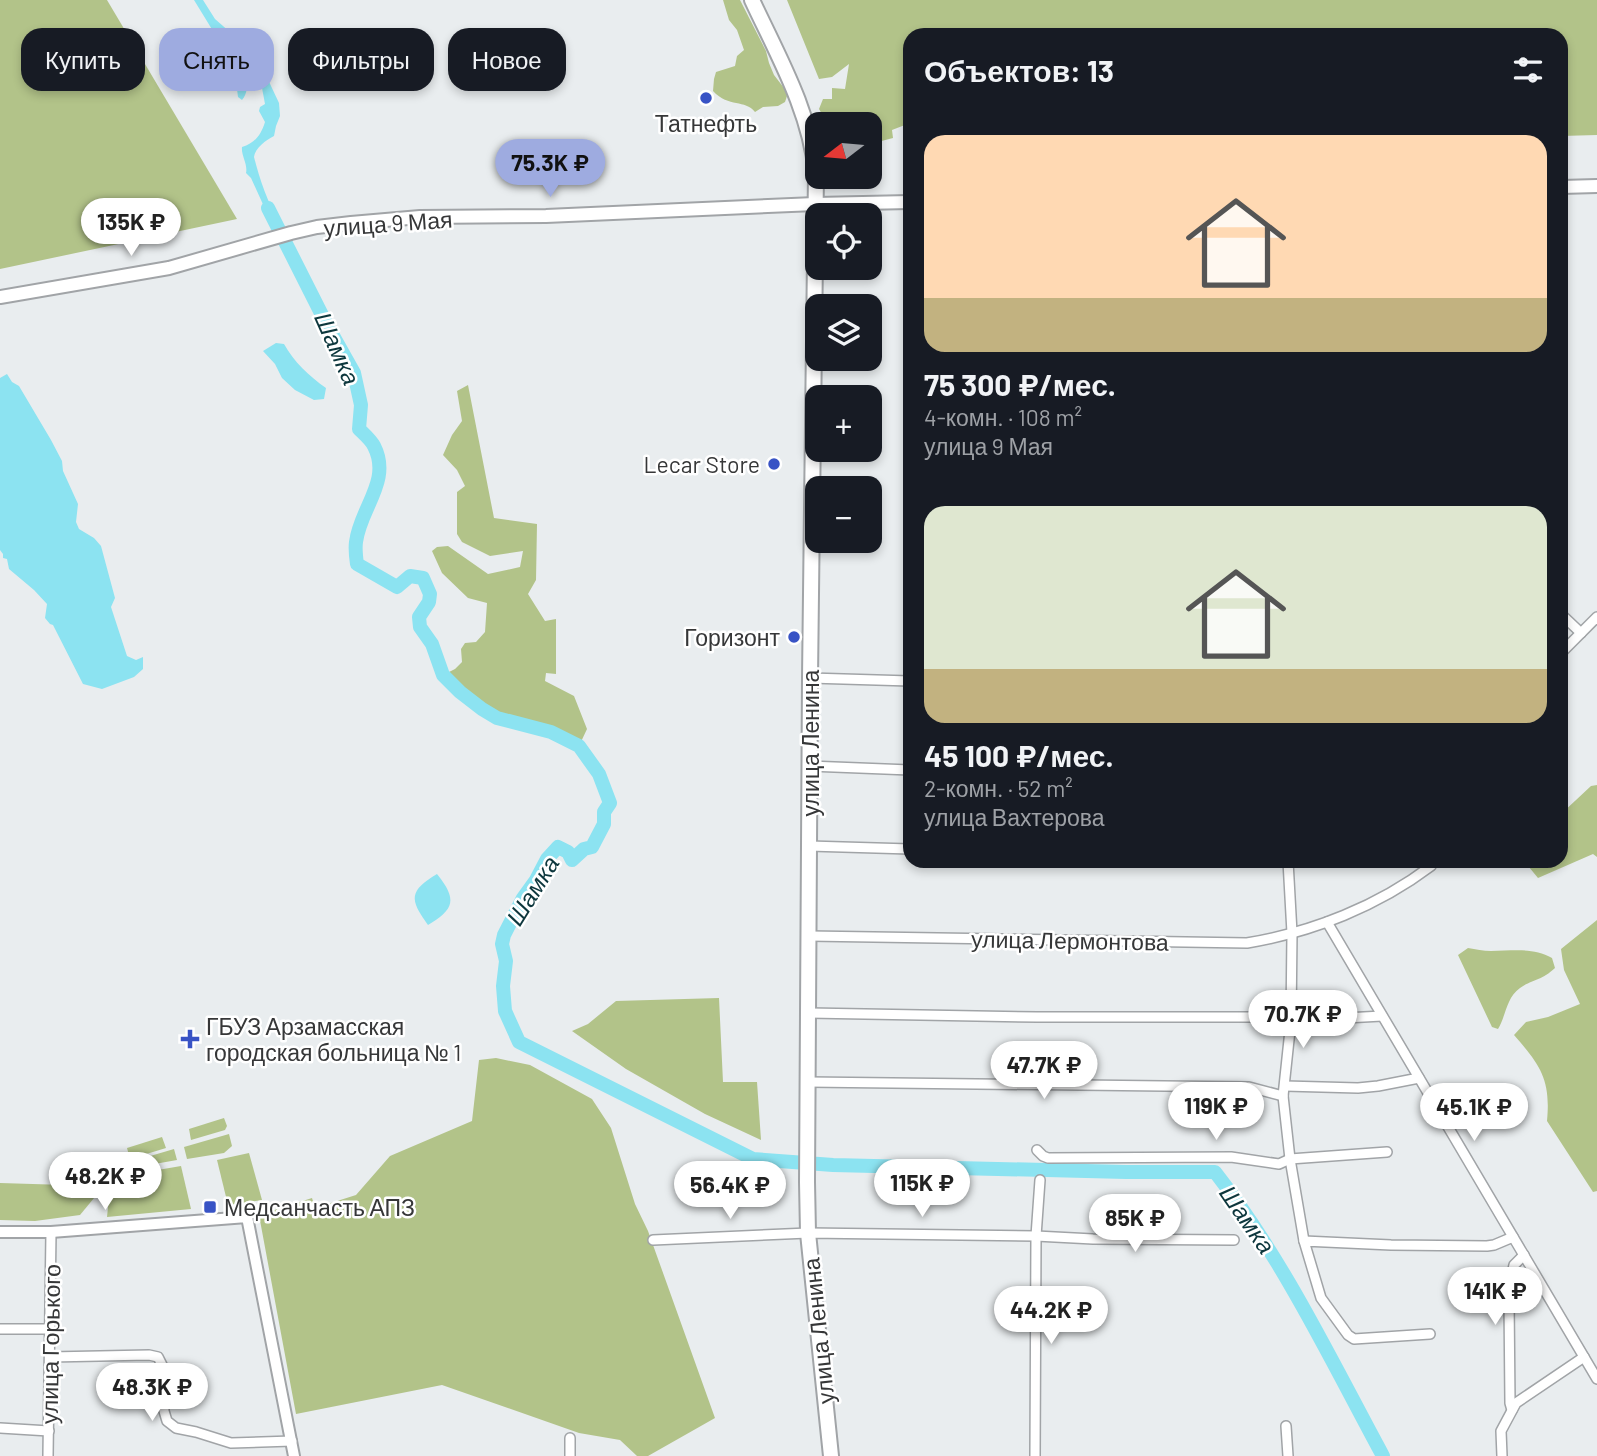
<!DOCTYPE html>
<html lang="ru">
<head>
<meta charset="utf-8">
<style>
  :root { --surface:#171b24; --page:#242831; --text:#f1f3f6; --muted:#9ea1a6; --accent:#9eabe0 }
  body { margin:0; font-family:Barlow,sans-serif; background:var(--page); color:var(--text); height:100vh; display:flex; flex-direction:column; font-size:26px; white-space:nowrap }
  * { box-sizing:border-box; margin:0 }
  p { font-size:23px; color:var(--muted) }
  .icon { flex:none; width:38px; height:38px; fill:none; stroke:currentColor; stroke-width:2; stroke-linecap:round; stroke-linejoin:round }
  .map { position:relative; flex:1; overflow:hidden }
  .panel { position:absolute; left:903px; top:28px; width:665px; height:840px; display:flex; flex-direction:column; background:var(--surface); border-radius:21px; box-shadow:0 4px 10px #0003 }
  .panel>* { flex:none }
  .top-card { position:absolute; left:21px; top:28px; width:665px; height:63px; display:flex; gap:14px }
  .needle { width:46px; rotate:254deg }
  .tools { position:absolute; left:805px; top:112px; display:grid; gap:14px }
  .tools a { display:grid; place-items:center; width:77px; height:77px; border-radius:14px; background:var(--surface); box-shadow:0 4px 10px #0003; font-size:35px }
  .price { position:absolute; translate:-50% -60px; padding:0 16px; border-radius:24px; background:#fff; color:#222; font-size:23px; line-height:46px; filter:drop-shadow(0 2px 4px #0008) }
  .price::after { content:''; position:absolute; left:50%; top:42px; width:21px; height:16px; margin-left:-10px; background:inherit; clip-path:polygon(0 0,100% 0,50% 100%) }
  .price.on { background:var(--accent); color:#111 }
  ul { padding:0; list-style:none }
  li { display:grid; align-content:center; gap:14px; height:371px; padding:0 21px }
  li span { display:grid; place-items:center; height:217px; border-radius:21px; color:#555 }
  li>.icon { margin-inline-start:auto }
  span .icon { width:126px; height:126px; fill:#fffc; stroke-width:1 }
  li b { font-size:30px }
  h2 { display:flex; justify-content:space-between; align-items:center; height:84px; padding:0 21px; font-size:30px }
  .chip { padding:0 24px; border-radius:21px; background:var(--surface); box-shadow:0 4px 10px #0003; font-size:24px; line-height:63px }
  .chip.on { background:var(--accent); color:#111 }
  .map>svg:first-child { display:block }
</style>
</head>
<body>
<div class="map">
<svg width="1597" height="1456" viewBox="0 0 1597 1456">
  <rect width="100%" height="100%" fill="#e9edef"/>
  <!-- green -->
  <g fill="#b2c389">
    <polygon points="0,0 107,0 237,219 0,269"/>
    <path d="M 723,0 L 740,0 L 766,51 L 769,63 L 774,75 L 784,88 L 787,96 L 785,102 L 778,106 L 763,107 L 755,112 C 745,99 729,108 713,91 L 714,79 L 716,72 L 735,66 L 737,56 L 744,50 L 737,30 L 729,20 Z"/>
    <polygon points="787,0 1597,0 1597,135 1561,136 1561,35 910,35 910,123 892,130 893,138 870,144 870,124 825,124 826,121 819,109 823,99 832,99 832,88 845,89 849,64 832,77 819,79"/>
    <polygon points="468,385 494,518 537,524 536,580 528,594 545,621 556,619 556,674 546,673 545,681 574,696 587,729 579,746 551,732 497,718 482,709 460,692 443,675 455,669 462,662 461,649 465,643 476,642 485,632 487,603 468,598 442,573 432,551 437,547 448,546 488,574 520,567 523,551 490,556 462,542 457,534 457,492 465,486 457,470 443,455 452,435 462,421 457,391"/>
    <polygon points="1597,785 1597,857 1593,854 1538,878 1524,861 1561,861 1561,814 1591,786"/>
    <path d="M 1597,920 L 1597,1191 L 1593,1192 L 1547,1121 C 1551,1079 1540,1065 1514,1035 L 1526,1022 L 1548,1017 L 1580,1004 L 1564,970 L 1561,949 Z"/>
    <path d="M 1468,948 C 1476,949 1483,951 1491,951 C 1512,951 1533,947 1552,958 L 1555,968 C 1541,981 1533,979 1520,988 C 1506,998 1506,1016 1498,1029 L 1492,1027 L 1458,955 Z"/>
    <polygon points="719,998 723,1082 757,1082 761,1140 705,1114 626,1069 572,1031 588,1024 616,1001"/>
    <polygon points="496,1058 530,1065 592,1099 611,1128 635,1204 648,1231 715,1418 648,1456 637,1456 620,1440 579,1433 442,1385 296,1414 259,1215 312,1198 315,1208 356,1195 390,1156 472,1121 479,1060"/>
    <polygon points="224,1118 227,1126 225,1130 191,1140 189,1129"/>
    <polygon points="229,1134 232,1146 224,1153 187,1159 184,1147"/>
    <polygon points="162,1137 166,1148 130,1159 127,1148"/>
    <polygon points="174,1149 177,1160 132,1168 130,1162"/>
    <polygon points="249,1153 262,1200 228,1205 217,1160"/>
    <polygon points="181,1166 191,1209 107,1217 111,1178"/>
    <polygon points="0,1183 98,1186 99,1192 80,1215 35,1221 0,1220"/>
  </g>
  <!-- water -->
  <g fill="#8ce3f1">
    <path d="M 194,0 L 203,0 L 215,19 L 239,40 L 246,52 L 263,69 L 279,103 L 280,116 L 276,126 L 274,136 C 266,140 255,148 254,157 C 260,181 268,202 279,223 L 273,225 L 270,215 L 266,211 L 251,178 L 246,173 C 248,164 241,156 242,147 C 255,143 261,135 265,122 L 259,111 L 260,107 L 265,104 L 262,88 L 254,77 L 251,77 C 246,84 248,94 242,100 L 238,97 L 236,81 L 236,61 L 219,33 L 213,31 Z"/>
    <path d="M 276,343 L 284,344 C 294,362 309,376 326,388 L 324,399 L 314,400 L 295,390 L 282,378 L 275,364 L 263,351 Z"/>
    <polygon points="7,374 12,382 19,386 51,440 62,461 63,471 78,504 76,522 79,529 94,538 101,546 115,598 111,607 127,656 136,660 143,657 143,669 134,677 102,689 83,684 53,625 50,624 45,618 47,604 34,590 9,569 7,559 3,558 3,554 0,550 0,378"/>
    <path d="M 437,874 C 457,899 455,909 428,925 C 409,899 409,891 437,874 Z"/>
  </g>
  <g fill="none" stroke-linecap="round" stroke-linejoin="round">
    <!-- river -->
    <path stroke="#8ce3f1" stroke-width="14" d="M 268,208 L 327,325 L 354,373 L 361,405 L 359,429 C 364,434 371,440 374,446 C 392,481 360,508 356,542 C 355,549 356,557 357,564 L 397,587 L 410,576 L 423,578 L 430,594 L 429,602 L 419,617 L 420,627 L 432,644 L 443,675 L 460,692 L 482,709 L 497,718 L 551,732 L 579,746 L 599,774 L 610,803 L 604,812 L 604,824 L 592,847 L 584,849 L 572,860 L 568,852 L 558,847 L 547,859 L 536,880 L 523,898 L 504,935 L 502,944 L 506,961 L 503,986 L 505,1011 L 519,1042 L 753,1159 L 833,1165 L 1126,1172 L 1215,1172 C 1283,1259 1331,1360 1383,1456"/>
    <defs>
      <g id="minor">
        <polyline points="1561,614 1581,633"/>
        <polyline points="1561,653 1597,617"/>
        <polyline points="810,678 910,681"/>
        <polyline points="809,766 910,770"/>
        <polyline points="809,846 910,849"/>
        <polyline points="1288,861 1292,933 1291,1021 1283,1096 1290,1159 1304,1241"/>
        <polyline points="1327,922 1597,1379"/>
        <path d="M 809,936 L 1247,943 C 1313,932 1378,906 1431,866 L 1432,861"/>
        <polyline points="809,1013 1037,1017 1261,1017 1291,1021 1382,1016"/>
        <polyline points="808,1082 1249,1087 1283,1096"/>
        <polyline points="1285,1086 1358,1088 1378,1086 1419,1078"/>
        <polyline points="1037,1150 1043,1156 1048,1158 1231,1157 1279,1164 1290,1159 1387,1152"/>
        <polyline points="653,1240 808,1233 1036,1236 1093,1239 1234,1240"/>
        <polyline points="0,1329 50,1329"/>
        <polyline points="1430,1334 1354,1339 1348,1335 1321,1298 1304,1241 1391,1245 1487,1246 1494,1245 1513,1237"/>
        <polyline points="50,1357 149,1355 158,1357 162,1365 164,1411 167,1421 176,1428 196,1432 231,1443 292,1441"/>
        <polyline points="1512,1410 1510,1403 1509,1300 1511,1278 1514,1265 1524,1255"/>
        <polyline points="1286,1426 1288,1456"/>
        <polyline points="0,1428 49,1431"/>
        <polyline points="570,1438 570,1456"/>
        <polyline points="48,1456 51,1232"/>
        <polyline points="1035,1456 1036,1236 1040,1180"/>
        <polyline points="1502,1456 1501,1431 1516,1403 1584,1357"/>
      </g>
      <polyline id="tertiary" points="0,1232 51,1232 247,1217 294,1456"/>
      <g id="secondary">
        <polyline points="1561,187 1597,186"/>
        <polyline points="0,297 169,268 291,233 317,227 351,223 420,217 546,216 815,204 910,202"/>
      </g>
      <path id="primary" d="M 752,0 C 778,56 810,111 816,173 L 810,678 L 807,1182 L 808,1233 L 831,1456"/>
    </defs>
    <!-- minor casing -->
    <use href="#minor" stroke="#a1a4a7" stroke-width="12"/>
    <!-- tertiary casing -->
    <use href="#tertiary" stroke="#a1a4a7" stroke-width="14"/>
    <!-- secondary casing -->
    <use href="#secondary" stroke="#a1a4a7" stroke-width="16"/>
    <!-- primary casing -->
    <use href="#primary" stroke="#a1a4a7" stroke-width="18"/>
    <!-- minor -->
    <use href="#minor" stroke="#fff" stroke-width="9"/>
    <!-- tertiary -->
    <use href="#tertiary" stroke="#fff" stroke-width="10"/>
    <!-- secondary -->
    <use href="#secondary" stroke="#fff" stroke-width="12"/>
    <!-- primary -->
    <use href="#primary" stroke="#fff" stroke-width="14"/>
  </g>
  <!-- markers -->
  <g fill="#3853c5" stroke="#fff" stroke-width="2.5">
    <circle cx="706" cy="98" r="7"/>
    <circle cx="774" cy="464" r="7"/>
    <circle cx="794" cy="637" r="7"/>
    <path d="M186.5 1028.5h7v7h7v7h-7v7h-7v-7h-7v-7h7z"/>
    <rect x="203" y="1200" width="14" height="14" rx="3.5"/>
  </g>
  <g text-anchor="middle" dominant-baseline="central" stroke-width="5" stroke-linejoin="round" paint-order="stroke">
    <!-- poi labels -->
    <g font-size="23" fill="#363738" stroke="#fff" text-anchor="end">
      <text x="706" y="123" text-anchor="middle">Татнефть</text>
      <text x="760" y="464">Lecar Store</text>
      <text x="780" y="637">Горизонт</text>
      <text x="206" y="1026" text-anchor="start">ГБУЗ Арзамасская<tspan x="206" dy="26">городская больница № 1</tspan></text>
      <text x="224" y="1207" text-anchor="start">Медсанчасть АПЗ</text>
    </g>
    <!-- street labels -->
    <g font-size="23" fill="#363738" stroke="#fff">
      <text transform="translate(388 223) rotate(-4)">улица 9 Мая</text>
      <text transform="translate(810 743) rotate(-90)">улица Ленина</text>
      <text transform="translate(1070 940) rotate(1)">улица Лермонтова</text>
      <text transform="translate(818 1331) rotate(-96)">улица Ленина</text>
      <text transform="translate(50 1344) rotate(-89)">улица Горького</text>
    </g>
    <!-- water labels -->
    <g font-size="24" font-style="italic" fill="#0d373d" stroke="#fff">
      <text transform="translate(338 348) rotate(66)">Шамка</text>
      <text transform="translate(532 890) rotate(-58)">Шамка</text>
      <text transform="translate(1248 1219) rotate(55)">Шамка</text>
    </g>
  </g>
</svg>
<div class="tools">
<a><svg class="needle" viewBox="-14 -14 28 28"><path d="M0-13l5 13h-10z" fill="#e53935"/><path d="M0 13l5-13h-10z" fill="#9ea1a6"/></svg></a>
<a><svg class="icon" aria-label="locate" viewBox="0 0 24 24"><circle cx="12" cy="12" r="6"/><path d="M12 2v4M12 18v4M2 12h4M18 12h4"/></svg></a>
<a><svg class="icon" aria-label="layers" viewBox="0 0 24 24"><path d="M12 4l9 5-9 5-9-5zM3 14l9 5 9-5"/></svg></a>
<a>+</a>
<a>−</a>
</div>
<b class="price on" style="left:550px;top:199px">75.3K ₽</b>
<b class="price" style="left:131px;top:258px">135K ₽</b>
<b class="price" style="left:1303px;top:1050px">70.7K ₽</b>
<b class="price" style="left:1044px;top:1101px">47.7K ₽</b>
<b class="price" style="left:1216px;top:1142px">119K ₽</b>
<b class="price" style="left:1474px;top:1143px">45.1K ₽</b>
<b class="price" style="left:105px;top:1212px">48.2K ₽</b>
<b class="price" style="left:922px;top:1219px">115K ₽</b>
<b class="price" style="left:730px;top:1221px">56.4K ₽</b>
<b class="price" style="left:1135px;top:1254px">85K ₽</b>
<b class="price" style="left:1495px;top:1327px">141K ₽</b>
<b class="price" style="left:1051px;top:1346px">44.2K ₽</b>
<b class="price" style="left:152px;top:1423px">48.3K ₽</b>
<div class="top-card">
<a class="chip">Купить</a>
<a class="chip on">Снять</a>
<a class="chip">Фильтры</a>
<a class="chip">Новое</a>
</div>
<section class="panel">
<h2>Объектов: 13<svg class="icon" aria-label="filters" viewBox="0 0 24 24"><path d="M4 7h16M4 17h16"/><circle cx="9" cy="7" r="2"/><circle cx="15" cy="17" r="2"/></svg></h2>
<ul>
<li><span style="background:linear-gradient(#ffd9b3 75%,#c2b280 0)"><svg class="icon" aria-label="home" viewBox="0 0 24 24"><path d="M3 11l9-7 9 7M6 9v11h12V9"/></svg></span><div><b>75 300 ₽/мес.</b><p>4-комн. · 108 m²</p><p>улица 9 Мая</p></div></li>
<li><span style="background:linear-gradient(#dfe7d0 75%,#c2b280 0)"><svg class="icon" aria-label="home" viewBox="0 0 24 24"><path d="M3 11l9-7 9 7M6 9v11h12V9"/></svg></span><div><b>45 100 ₽/мес.</b><p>2-комн. · 52 m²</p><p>улица Вахтерова</p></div></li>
</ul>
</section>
</div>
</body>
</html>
